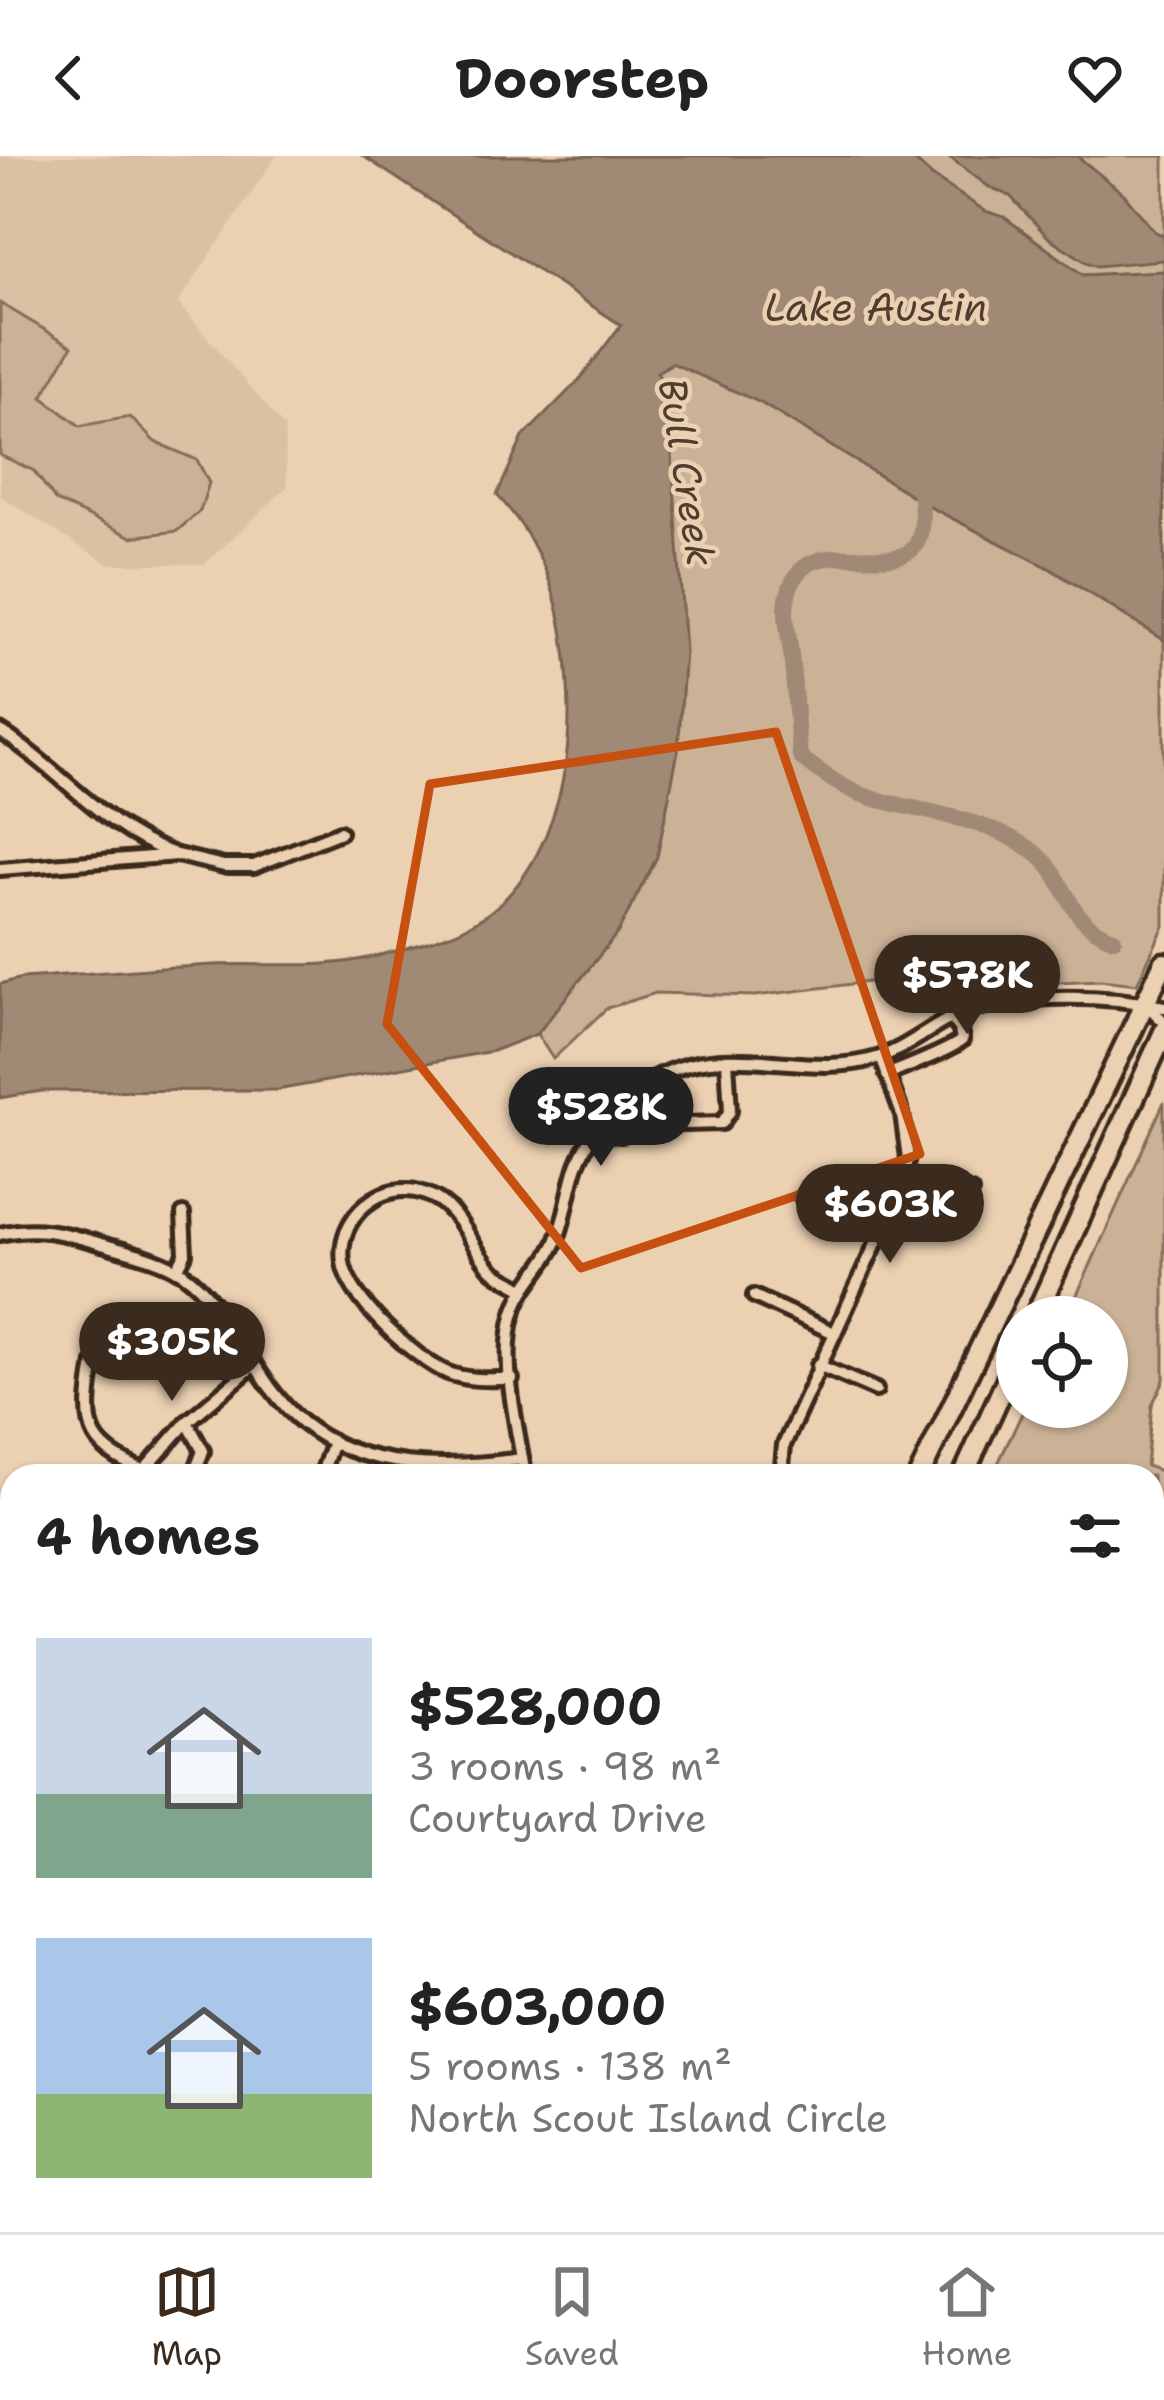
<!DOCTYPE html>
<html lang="en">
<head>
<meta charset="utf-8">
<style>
  :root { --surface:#fff; --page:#f6f6f6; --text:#222; --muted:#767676; --line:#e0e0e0; --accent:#3b2a1e }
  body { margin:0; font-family:"Shantell Sans",sans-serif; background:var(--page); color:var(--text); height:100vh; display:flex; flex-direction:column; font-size:45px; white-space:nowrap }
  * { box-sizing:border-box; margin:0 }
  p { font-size:39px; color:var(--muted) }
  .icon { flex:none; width:66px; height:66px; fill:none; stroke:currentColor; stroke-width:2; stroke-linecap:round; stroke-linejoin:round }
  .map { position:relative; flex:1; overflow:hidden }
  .sheet { position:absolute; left:0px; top:1308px; width:1164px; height:768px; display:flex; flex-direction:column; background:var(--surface); border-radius:36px 36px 0 0; box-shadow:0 3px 9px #0004 }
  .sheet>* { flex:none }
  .fabs { position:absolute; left:996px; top:1140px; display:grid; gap:24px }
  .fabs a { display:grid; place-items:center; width:132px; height:132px; border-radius:50%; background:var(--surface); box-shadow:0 3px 9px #0004; font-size:60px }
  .price { position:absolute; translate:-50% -102px; padding:0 27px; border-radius:42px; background:var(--accent); color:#fff; font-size:39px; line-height:78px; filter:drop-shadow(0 3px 6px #0008) }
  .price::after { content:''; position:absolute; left:50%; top:72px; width:36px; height:27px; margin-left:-18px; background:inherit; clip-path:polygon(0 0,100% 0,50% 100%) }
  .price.selected { background:#222; color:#fff }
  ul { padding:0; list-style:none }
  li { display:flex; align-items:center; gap:36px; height:300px; padding:0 36px }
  li span { display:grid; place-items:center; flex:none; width:336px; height:240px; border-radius:0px; color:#555 }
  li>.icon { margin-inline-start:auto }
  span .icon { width:144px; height:144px; fill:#fffc; stroke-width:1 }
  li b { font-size:51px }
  h2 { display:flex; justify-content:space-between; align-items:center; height:144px; padding:0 36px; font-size:51px }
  header { display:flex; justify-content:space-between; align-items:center; height:156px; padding:0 36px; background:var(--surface); font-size:54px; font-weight:700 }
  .dock { display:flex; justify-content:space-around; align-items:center; height:168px; border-top:3px solid var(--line); background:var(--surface); font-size:33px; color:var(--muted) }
  .dock a { display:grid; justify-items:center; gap:6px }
  .dock .selected { color:var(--accent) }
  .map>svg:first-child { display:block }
</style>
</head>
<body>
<header><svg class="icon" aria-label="back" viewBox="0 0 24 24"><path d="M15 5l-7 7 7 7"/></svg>Doorstep<svg class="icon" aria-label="heart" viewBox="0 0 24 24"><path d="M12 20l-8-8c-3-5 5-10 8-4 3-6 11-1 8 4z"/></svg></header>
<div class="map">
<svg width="1164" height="2076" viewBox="0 0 1164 2076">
  <rect width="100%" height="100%" fill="#ebd0b2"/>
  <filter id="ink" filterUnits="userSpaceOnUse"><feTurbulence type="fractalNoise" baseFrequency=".00833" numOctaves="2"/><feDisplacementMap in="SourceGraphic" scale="24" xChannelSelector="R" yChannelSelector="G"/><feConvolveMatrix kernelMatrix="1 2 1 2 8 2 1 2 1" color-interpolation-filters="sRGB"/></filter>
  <g filter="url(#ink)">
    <!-- built -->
    <g fill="#dac1a4">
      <polygon points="0,0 276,0 178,147 284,271 287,331 205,408 108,408 0,340"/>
      <polygon points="378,2064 543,2064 540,2076 377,2076"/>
    </g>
    <!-- green -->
    <g fill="#cbb297" stroke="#836e5a" stroke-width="3">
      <polygon points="910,0 1164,0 1164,115 1083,119 1004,61 985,55 933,21"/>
      <polygon points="0,147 72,190 42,241 80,270 130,261 155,286 197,304 209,327 200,355 177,375 132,381 56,345 34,315 0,299"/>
      <polygon points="673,207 761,247 932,352 1051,413 1164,484 1164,770 1137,828 1100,824 980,830 917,820 755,840 656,837 607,852 553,903 537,878 618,776 668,239 657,216"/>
      <polygon points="1164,946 1164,1224 1152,1249 1146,1310 1164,1316 1164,1447 1158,1460 1152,1457 1152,1320 992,1320 1025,1251 1107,1251 1107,1161 1067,1161"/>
      <polygon points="1152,1867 1164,1876 1164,2076 1029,2076 1018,2064 1152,2064"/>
      <polygon points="775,2064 912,2064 923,2076 768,2076"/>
    </g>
    <!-- water -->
    <g fill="#a18a74" stroke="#786452" stroke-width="3">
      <path d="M 363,0 L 910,0 L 933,21 L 985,55 L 1004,61 L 1083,119 L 1164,115 L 1164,484 L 1051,413 L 932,352 L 761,247 L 672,207 L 657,216 L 668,239 L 685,495 L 678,595 L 657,701 L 618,776 L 537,878 L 493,895 L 277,934 L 42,935 L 0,942 L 0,828 L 22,822 C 86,818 150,812 214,809 C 259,807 307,812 352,805 C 378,801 443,783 466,771 C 541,734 569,635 569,559 C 568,476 556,402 497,339 L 523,281 L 581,222 L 621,169 Z"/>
      <polygon points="948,0 1077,0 1124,38 1154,75 1164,80 1164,104 1097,110 1086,106 1048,81 1010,40 989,31"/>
    </g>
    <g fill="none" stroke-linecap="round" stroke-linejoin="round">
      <!-- stream -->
      <polyline stroke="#786452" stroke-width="3" points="1035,2064 1044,2076"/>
      <!-- river -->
      <g stroke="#a18a74" stroke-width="16">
        <path d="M 919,322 C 920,341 926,369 917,387 C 897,425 808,370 789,435 C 782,458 789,476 791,499 C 795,533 796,567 800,601 C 823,618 844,634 872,642 C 924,657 982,661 1029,692 C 1074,722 1057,761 1114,783"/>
        <polyline points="321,2064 321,2076"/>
        <polyline points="926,2064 937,2076"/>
      </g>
      <defs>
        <g id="street">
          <path d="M 0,575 C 60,613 104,673 172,697"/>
          <polyline points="0,713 177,699 224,710 254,710 340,676"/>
          <polyline points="1147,849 1164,866"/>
          <path d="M 887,919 C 906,911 949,895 962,884 L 960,874 L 931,834"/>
          <polyline points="595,977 622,979 669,959 685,968 722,967 730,955 727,904"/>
          <polyline points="904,1018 971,1036"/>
          <path d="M 802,1041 C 827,1023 862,1051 887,1063"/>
          <path d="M 0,1078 C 36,1069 64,1077 98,1087 C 125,1095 160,1102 184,1118 C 231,1151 253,1226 303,1267 C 364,1316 450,1313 522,1303"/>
          <polyline points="177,1114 185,1098 183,1058"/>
          <polyline points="754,1140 832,1176"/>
          <path d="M 94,1207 C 82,1279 88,1291 156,1320"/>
          <polyline points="818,1209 876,1234"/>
          <path d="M 512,1223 C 490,1223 469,1225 448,1217 C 415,1203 348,1143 343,1106 C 336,1061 383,1021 426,1038 C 461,1051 468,1088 491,1113 C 499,1121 513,1126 522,1132"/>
          <polyline points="187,1266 203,1295 196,1313 188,1320"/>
          <polyline points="139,1320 187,1266 252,1211"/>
          <polyline points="321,1320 333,1286"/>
          <path d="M 525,1320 C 518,1275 504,1221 510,1176 C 515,1133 538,1122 555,1088 C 566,1064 568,1035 577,1009 C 595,962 639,922 688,909 C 750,893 815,921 877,902 C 906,893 930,871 957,859 C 1013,836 1105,839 1164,851"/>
          <polyline points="781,1320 784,1289 887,1063 908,1002 902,958 881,901"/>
          <polyline points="0,1404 8,1391"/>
          <polyline points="0,1431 12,1440"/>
          <polyline points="1152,1624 1164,1630"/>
          <polyline points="0,2063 12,2062"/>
          <polyline points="114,2064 126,2076"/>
        </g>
        <polyline id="secondary" points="277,2064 280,2076"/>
        <g id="primary">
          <polyline points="0,1779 12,1785"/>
          <polyline points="969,2064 980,2076"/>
          <polyline points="992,2064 1003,2076"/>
        </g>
        <g id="highway">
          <polyline points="1035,1161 1164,876"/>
          <polyline points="919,1320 1164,807"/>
          <polyline points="963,1320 1017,1201"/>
          <polyline points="571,2076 572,2064"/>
          <polyline points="644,2076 647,2064"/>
          <polyline points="678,2076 681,2064"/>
          <polyline points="746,2076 749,2064"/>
        </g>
      </defs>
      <!-- street casing -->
      <use href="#street" stroke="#3b2a1e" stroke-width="20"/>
      <!-- secondary casing -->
      <use href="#secondary" stroke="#3b2a1e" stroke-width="24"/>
      <!-- primary casing -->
      <use href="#primary" stroke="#3b2a1e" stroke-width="26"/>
      <!-- highway casing -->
      <use href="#highway" stroke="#3b2a1e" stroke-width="27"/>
      <!-- street -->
      <use href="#street" stroke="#ebd0b2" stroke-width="10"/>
      <!-- secondary -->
      <use href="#secondary" stroke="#ebd0b2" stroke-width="15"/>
      <!-- primary -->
      <use href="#primary" stroke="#ebd0b2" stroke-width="16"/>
      <!-- highway -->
      <use href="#highway" stroke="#ebd0b2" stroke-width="18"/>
    </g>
  </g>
  <!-- marked area -->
  <path fill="none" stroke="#c55010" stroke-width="9" stroke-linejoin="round" d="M 776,576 L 920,998 L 581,1112 L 387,868 L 430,628 Z"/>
  <g text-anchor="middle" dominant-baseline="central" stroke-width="9" stroke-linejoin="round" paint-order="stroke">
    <!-- water labels -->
    <g font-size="39" font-style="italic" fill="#4f3d2f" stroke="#ebd0b2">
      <text x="876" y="151">Lake Austin</text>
      <text transform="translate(687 316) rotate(81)">Bull Creek</text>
    </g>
  </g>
</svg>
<div class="fabs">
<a><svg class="icon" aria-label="locate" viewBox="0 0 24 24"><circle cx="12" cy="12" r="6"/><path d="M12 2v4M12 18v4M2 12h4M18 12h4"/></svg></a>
</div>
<b class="price" style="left:967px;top:881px">$578K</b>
<b class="price selected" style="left:601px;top:1013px">$528K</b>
<b class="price" style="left:890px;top:1110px">$603K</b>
<b class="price" style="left:172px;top:1248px">$305K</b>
<section class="sheet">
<h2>4 homes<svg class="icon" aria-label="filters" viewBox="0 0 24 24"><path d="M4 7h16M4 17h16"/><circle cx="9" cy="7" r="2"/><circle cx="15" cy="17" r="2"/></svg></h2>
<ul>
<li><span style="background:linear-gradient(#c9d6e8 65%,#7fa58c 0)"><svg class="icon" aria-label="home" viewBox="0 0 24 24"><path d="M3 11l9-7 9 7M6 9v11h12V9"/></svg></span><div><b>$528,000</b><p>3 rooms · 98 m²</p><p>Courtyard Drive</p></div></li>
<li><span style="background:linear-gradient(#a9c7e8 65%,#8fb573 0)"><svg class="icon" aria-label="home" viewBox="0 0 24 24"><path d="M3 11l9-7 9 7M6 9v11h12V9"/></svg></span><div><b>$603,000</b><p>5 rooms · 138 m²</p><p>North Scout Island Circle</p></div></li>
</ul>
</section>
</div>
<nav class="dock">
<a class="selected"><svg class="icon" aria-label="map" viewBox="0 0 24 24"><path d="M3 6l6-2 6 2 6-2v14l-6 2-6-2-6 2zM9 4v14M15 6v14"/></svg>Map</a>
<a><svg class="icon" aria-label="saved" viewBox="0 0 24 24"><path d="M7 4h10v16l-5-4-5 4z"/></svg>Saved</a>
<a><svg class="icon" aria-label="home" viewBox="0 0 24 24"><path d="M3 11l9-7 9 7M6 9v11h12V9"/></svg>Home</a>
</nav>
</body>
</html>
